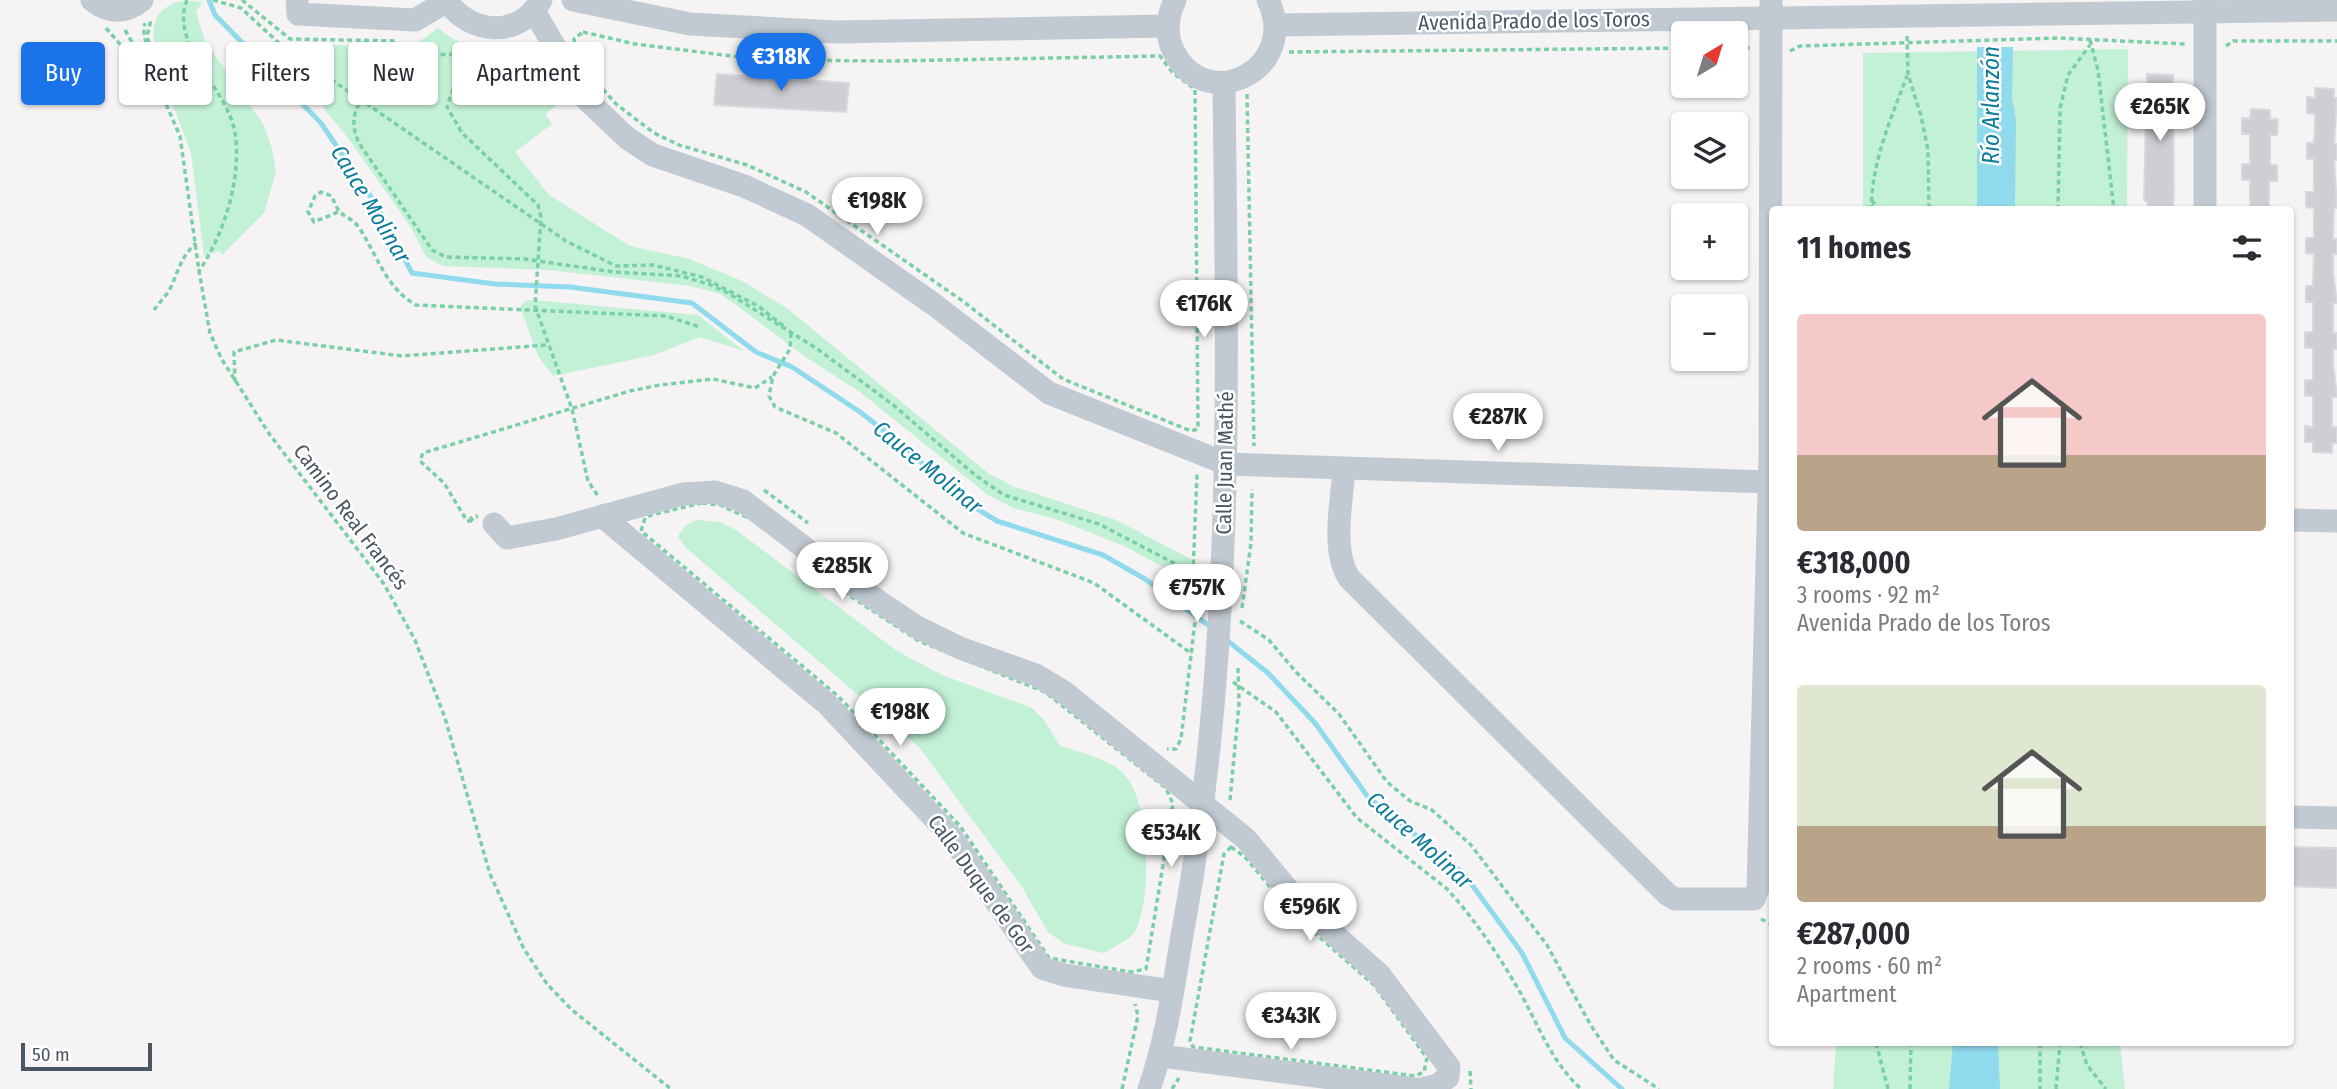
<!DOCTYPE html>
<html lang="en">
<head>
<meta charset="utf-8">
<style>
  :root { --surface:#fff; --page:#f2f2f3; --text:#2b2b33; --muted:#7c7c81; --accent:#1a73e8 }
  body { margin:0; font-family:"Fira Sans Condensed",sans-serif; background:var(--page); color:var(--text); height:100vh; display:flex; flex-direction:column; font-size:26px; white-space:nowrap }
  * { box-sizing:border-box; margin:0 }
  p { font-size:23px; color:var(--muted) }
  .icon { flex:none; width:38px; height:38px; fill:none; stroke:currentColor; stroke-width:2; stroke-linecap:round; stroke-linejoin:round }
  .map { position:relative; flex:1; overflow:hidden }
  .sheet { position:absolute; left:1769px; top:206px; width:525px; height:840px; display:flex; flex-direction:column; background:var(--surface); border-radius:7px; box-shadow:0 2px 5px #0004 }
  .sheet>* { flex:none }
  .banner { position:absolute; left:21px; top:42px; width:665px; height:63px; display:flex; gap:14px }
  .needle { width:46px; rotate:38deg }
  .buttons { position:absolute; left:1671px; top:21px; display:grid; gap:14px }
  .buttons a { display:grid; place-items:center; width:77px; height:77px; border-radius:7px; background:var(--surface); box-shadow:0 2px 5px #0004; font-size:35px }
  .scale { position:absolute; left:21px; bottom:18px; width:131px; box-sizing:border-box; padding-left:7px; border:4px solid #4a5661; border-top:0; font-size:19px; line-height:24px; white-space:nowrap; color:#4a5661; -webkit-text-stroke:5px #fff; paint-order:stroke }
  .price { position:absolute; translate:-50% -60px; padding:0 16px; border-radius:24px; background:#fff; color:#222; font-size:23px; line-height:46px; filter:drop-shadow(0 2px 4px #0008) }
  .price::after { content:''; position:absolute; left:50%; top:42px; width:21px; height:16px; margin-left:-10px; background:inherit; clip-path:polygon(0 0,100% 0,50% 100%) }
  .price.selected { background:var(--accent); color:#fff }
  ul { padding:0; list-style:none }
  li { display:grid; align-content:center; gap:14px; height:371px; padding:0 28px }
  li span { display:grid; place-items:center; height:217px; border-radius:7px; color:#555 }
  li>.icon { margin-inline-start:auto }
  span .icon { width:126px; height:126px; fill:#fffc; stroke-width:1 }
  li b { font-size:30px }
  h2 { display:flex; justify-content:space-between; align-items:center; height:84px; padding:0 28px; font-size:30px }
  .chip { padding:0 24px; border-radius:7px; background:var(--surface); box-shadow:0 2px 5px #0004; font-size:24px; line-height:63px }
  .chip.selected { background:var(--accent); color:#fff }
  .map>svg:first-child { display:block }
</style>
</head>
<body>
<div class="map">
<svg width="2337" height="1089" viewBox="0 0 2337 1089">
  <rect width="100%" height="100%" fill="#f5f3f3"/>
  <!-- green -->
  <g fill="#c3f1d5">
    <path d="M 184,1 L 202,2 L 196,12 L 205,41 L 263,124 L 272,148 L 276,172 L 264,213 L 222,255 L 220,251 L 204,256 L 191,153 L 161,74 L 165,71 C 151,44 143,8 184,1 Z"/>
    <path d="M 438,28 C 469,52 494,58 533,47 L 535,50 L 546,75 L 562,101 L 545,114 L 552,124 L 515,152 L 549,195 L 630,246 L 689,259 L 742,281 L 788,309 L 988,473 L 1012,486 L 1116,520 L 1191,559 L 1189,581 L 1124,546 L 1059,520 L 1013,508 L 988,495 L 860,392 L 806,357 L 721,294 L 691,286 L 549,270 L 443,266 L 426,257 L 412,229 L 351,142 L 275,47 L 296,44 L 412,47 Z"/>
    <polygon points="2128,49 2127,210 1863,210 1863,53"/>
    <polygon points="533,300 698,315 744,351 700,337 654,355 553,376 538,356 520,307 525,301"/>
    <path d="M 697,520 L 719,522 L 736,530 L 897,651 L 942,675 L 1032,708 L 1044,720 L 1060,746 C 1081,752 1106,758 1123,773 C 1151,800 1151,895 1137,928 C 1131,940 1114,947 1103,953 L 1063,943 L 1048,932 L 1022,887 L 919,747 L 685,547 L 678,536 L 686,525 Z"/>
    <polygon points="1836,1043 2120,1043 2125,1089 1833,1089"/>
  </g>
  <!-- water -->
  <g fill="#90daee">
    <polygon points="1977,0 2014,0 2012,99 2016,120 2015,210 1977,210"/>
    <polygon points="1953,1043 1998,1043 2000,1089 1949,1089"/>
  </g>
  <!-- pier -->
  <polygon fill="#f5f3f3" points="1974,0 2018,0 2018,47 1975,47"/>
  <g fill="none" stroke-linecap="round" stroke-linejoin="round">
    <!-- stream -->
    <g stroke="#90daee" stroke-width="5">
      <polyline points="209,0 215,15 321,123 377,206 412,273 495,284 570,287 692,303 756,352 792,367 860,412 906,448 958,497 997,521 1103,555 1145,579 1211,627"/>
      <polyline points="1224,638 1268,673 1315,723 1368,797 1464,874 1522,953 1565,1038 1622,1089"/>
    </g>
  </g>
  <!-- building -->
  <g fill="#cdcfd5" stroke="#d7d9de" stroke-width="2">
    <polygon points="420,66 428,80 414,89 405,75"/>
    <polygon points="717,74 849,83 846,112 714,105"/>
    <polygon points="2147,74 2173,75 2174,192 2173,207 2169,210 2149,210 2147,201 2144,200"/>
    <polygon points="2315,88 2334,89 2334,98 2337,98 2334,144 2337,144 2337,160 2334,160 2337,208 2334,208 2333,239 2337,239 2337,254 2333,254 2333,273 2337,303 2333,303 2333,333 2337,333 2337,349 2333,349 2333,363 2337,397 2332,397 2332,427 2337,427 2337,443 2332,443 2332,453 2313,452 2313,442 2305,442 2305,426 2313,427 2313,396 2305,396 2305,380 2313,380 2313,348 2305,348 2305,332 2313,332 2313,302 2306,302 2306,286 2313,286 2314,254 2306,253 2306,238 2314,238 2314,208 2306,207 2306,192 2314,192 2314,159 2307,159 2307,143 2314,143 2315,128 2315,114 2307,113 2307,97 2315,98"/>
    <polygon points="2251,109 2270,110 2270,119 2278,119 2277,135 2270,135 2270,165 2277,165 2277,181 2269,181 2269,210 2250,210 2250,180 2242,180 2242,164 2250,164 2250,134 2242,134 2242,118 2250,119"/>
    <polygon points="2291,847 2337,848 2337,888 2291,886"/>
  </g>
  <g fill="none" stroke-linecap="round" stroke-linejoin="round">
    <!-- path -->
    <g stroke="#7ad0a6" stroke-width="3.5" stroke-dasharray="5 3.5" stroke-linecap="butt">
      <path d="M 187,0 C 169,46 228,89 235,133 C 242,179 224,234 199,271"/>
      <polyline points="213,0 241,8 281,45 566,241 616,266 653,265 702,277 758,306 786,328"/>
      <polyline points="242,0 290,39 398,41"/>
      <path d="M 106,28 L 137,64 L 148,60 C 150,47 141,37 145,23"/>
      <polyline points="125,30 158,86 180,136 199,271 210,333 221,358 270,435 384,584 415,640 445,718 490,874 524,949 547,984 572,1010 671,1089"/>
      <polygon points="583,32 635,44 764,60 890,61 1160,56 1173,73 1195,89 1198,429 1191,431 1063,379 964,302 806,192 747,165 679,145 654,133 616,104 601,87 575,44 574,39"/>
      <polyline points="1907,36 1908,74 1921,116 1928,150 1929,210"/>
      <polyline points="2090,40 2098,70 2114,210"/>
      <polyline points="362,42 384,79"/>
      <polyline points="2226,46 2233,41 2337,41"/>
      <polyline points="1736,47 1751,48"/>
      <polyline points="1790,51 1800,46 2058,38 2186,44"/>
      <polyline points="1289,52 1684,48"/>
      <path d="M 541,60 C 511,69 479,67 453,89 L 447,107 L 462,133 L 538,205 L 541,217 L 535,306 L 572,409 L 588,481 L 598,496"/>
      <polyline points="146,65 153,57 147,36 151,20"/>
      <polyline points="398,72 410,95 434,80 421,60"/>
      <polyline points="1247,94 1254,446"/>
      <path d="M 495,95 C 471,48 447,45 403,69 C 374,85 341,105 359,143 L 432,250 L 446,257 L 525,259 L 614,272 L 682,276 L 711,285 L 728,293 L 816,348 L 892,404 L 975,475 L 1004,495 L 1099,524 L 1193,573 L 1199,588 L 1181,739 L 1176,749 L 1167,749"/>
      <polyline points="1872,200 1878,210"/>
      <path d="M 1871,210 C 1872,162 1890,120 1907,76"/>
      <polyline points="2058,210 2060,108 2068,75 2090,45"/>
      <path d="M 338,212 L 314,222 L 308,212 L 315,196 L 321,192 L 332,196 C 340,221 349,213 360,229 C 378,257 386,288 416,305 L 666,316 L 700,327"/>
      <path d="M 154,310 C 159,303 167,295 171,287 C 179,269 181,257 196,243"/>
      <polyline points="791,333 790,349 773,376 769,396 775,407 836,433 963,533 1094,583 1192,654"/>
      <polyline points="235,382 234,352 276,340 402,356 546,345"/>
      <polyline points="764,490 808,523"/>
      <polygon points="702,503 720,505 755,521 850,596 919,641 1045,692 1166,788 1173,804 1146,969 1131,972 1049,958 960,826 838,696 641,531 645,518 651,515"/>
      <polyline points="472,521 467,521 444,483 420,461 423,453 630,391 660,385 713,379 755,388 772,377"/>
      <polyline points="473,521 471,518 478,516"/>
      <polyline points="1193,573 1197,474"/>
      <polyline points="1242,608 1251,543 1252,489"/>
      <polyline points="1240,621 1269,640 1296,672 1339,714 1387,782 1410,801 1432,810 1471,845 1547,945 1590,1024 1614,1060 1659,1089"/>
      <path d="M 1233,682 L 1276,712 L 1357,818 L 1446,888 C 1475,919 1500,957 1521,994 C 1540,1029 1552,1062 1581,1089"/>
      <polyline points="1230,800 1239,704 1238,668"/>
      <polygon points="1231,847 1245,857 1291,912 1374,985 1427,1058 1424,1072 1415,1076 1193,1047 1190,1041 1224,854"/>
      <polyline points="1761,919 1773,925"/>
      <polyline points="1876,1043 1888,1089"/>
      <polyline points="2040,1043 2040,1089"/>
      <polyline points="2080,1043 2087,1065 2106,1089"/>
      <polyline points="1470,1071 1471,1089"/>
      <polyline points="1122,1089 1138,1016 1135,1004"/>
      <polyline points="1172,1089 1179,1078"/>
      <polyline points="1910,1089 1911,1043"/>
      <polyline points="2056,1089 2060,1043"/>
    </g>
    <!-- minor -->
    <g stroke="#c1cad2" stroke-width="23">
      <path d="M 92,0 C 109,13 125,14 142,0"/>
      <polyline points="297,0 298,14 415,20 447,1"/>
      <path d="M 446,0 C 470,35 519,39 541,0"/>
      <polyline points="573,0 690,24 836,32 1167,26"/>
      <path d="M 1175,0 C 1167,17 1165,35 1174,52 C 1206,116 1301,69 1268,0"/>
      <polyline points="534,11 584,97 627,138 653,155 744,186 807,215 936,306 1049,393 1227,464 1769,482"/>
      <polyline points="1276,25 2337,10"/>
      <polyline points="2205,210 2205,0"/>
      <path d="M 1344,469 C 1342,501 1331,550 1349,578 L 1667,894 L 1675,899 L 1754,899 L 1758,889 L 1770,457 L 1771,0"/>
      <polyline points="602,516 827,704 950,835 1042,968 1064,975 1172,991"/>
      <polyline points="2291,520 2337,521"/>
      <polyline points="494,524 507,538 556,529 683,494 715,492 743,501 847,580 917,627 960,648 1036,675 1064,692 1246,839 1299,903 1379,974 1449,1067 1448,1077 1438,1085 1422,1089"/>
      <polyline points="2291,817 2337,818"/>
      <polyline points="1161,1056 1415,1089"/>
      <path d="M 1149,1089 C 1169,1033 1175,972 1186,913 C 1235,639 1227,360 1224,83"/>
    </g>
  </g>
  <g text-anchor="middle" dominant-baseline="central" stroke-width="5" stroke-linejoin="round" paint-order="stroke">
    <!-- street labels -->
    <g font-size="21" fill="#4a5661" stroke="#fff">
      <text transform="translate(1534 21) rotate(-1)">Avenida Prado de los Toros</text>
      <text transform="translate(1225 463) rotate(-89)">Calle Juan Mathé</text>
      <text transform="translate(351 517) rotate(53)">Camino Real Francés</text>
      <text transform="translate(981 884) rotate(54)">Calle Duque de Gor</text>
    </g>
    <!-- water labels -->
    <g font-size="23" font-style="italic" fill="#0c7c9b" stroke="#fff">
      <text transform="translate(1991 105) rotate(-90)">Río Arlanzón</text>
      <text transform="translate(371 204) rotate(59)">Cauce Molinar</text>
      <text transform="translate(928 467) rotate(39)">Cauce Molinar</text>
      <text transform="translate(1420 840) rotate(42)">Cauce Molinar</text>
    </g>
  </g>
</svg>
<div class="buttons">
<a><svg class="needle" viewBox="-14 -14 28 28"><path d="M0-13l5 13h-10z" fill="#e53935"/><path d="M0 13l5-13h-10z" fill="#7c7c81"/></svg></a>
<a><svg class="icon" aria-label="layers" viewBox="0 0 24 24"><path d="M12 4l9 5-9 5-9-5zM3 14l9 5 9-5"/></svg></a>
<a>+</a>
<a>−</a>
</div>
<div class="scale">50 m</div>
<b class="price selected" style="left:781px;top:93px">€318K</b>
<b class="price" style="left:2160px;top:143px">€265K</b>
<b class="price" style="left:877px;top:237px">€198K</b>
<b class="price" style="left:1204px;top:340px">€176K</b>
<b class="price" style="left:1498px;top:453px">€287K</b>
<b class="price" style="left:842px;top:602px">€285K</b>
<b class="price" style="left:1197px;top:624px">€757K</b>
<b class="price" style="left:900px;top:748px">€198K</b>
<b class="price" style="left:1171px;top:869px">€534K</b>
<b class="price" style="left:1310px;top:943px">€596K</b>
<b class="price" style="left:1291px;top:1052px">€343K</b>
<div class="banner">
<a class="chip selected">Buy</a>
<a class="chip">Rent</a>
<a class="chip">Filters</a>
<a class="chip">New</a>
<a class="chip">Apartment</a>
</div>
<section class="sheet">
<h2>11 homes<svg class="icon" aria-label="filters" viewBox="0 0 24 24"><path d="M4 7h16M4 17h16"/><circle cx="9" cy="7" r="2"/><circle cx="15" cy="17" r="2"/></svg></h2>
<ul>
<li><span style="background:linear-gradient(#f6c9c9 65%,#b9a48a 0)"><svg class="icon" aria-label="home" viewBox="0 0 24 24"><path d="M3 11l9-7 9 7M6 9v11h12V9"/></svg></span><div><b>€318,000</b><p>3 rooms · 92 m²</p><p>Avenida Prado de los Toros</p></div></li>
<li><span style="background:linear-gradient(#dfe7d0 65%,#b9a48a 0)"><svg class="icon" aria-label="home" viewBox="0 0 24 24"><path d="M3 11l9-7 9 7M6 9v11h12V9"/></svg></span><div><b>€287,000</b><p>2 rooms · 60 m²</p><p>Apartment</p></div></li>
</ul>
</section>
</div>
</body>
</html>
